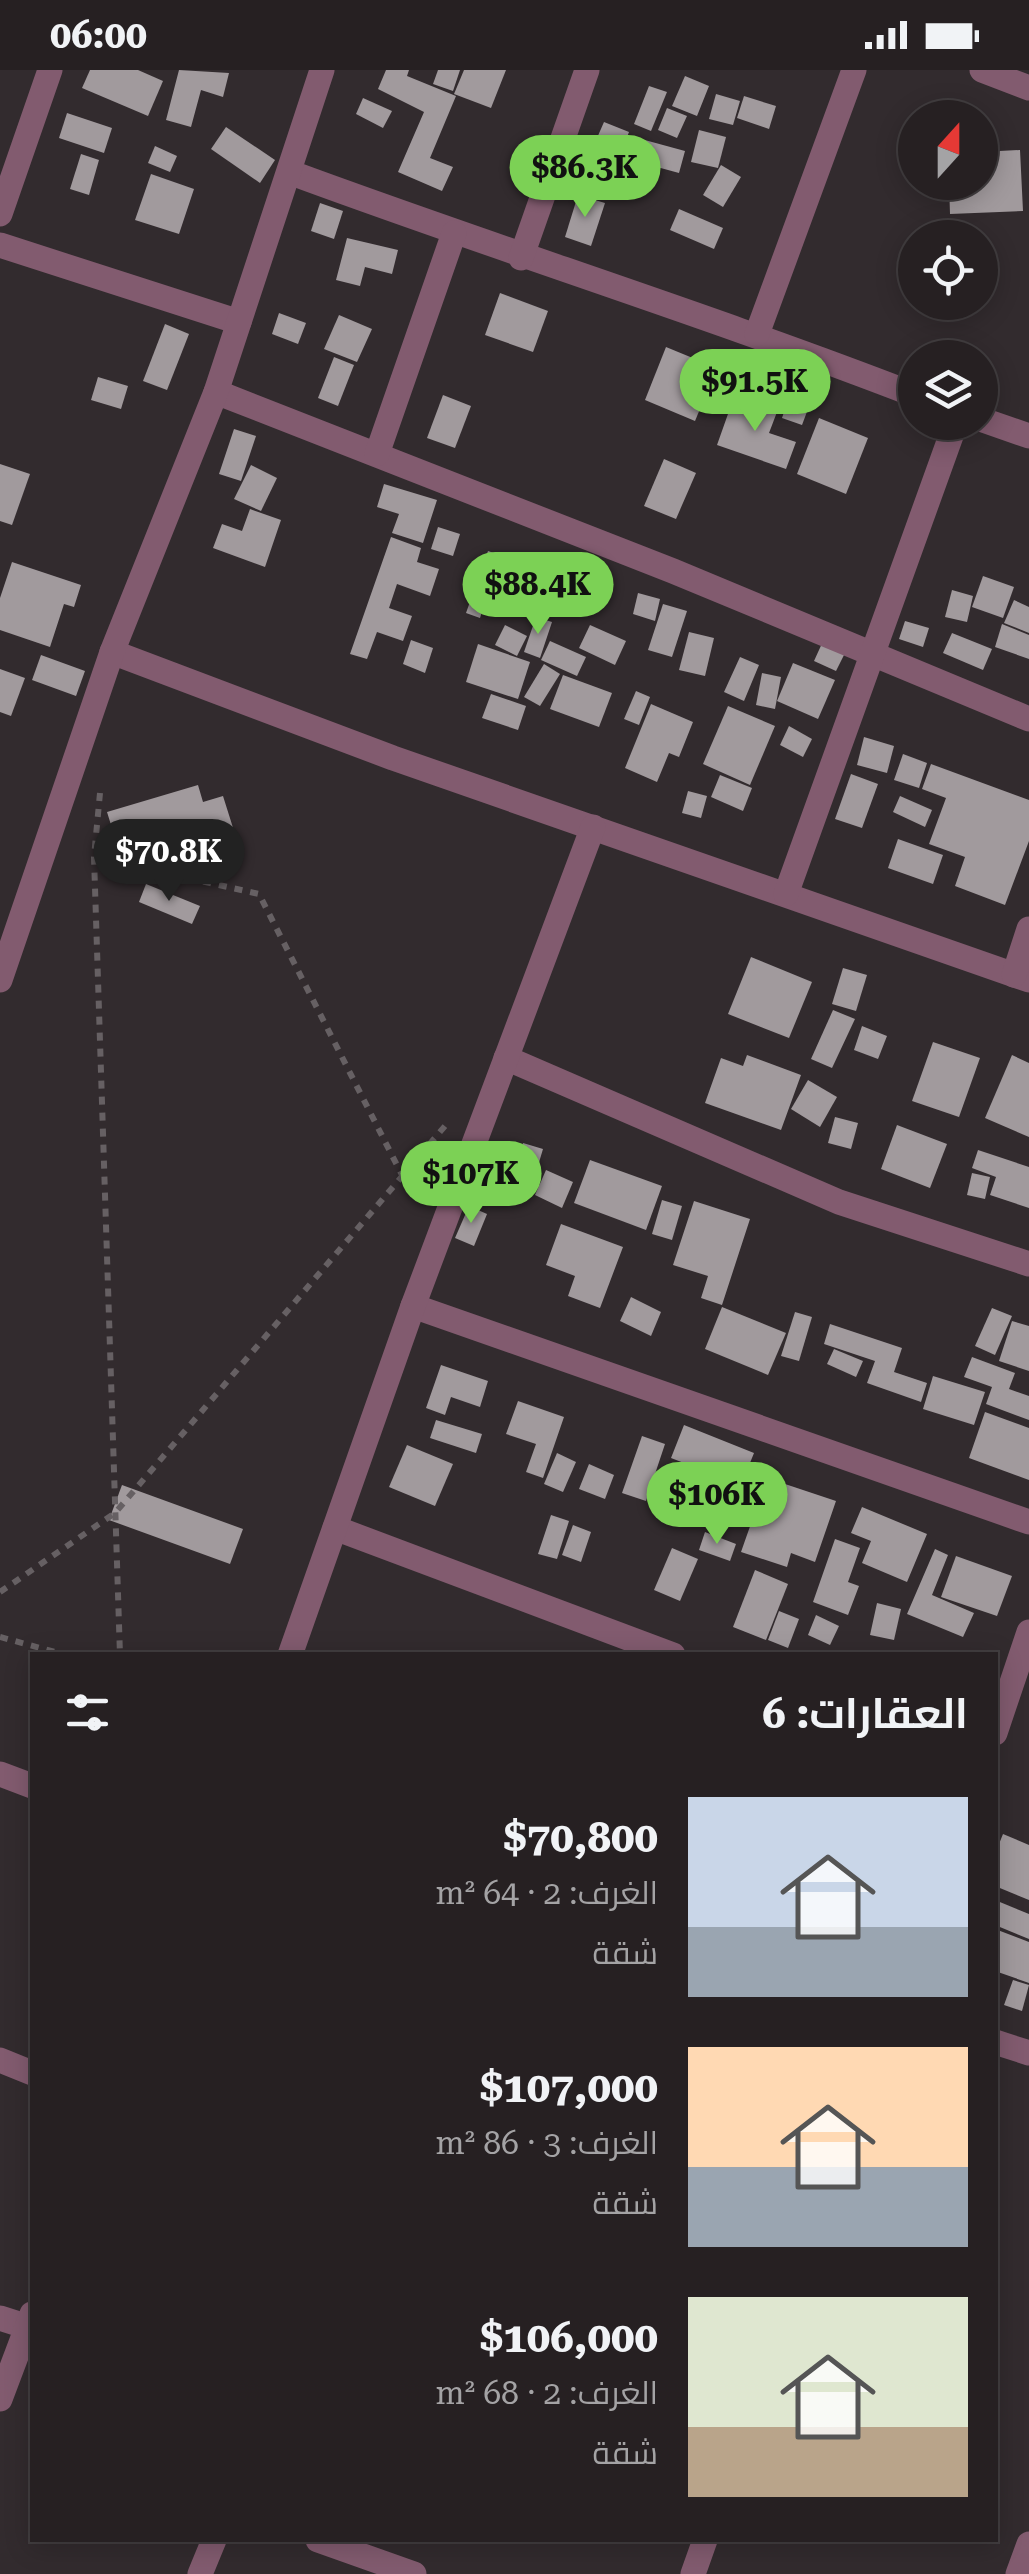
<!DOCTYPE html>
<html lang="ar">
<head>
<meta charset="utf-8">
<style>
  :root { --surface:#262022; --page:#322d2f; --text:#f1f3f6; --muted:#a4a3a5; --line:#423e40; --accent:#7cd155 }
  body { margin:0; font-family:"Roboto Serif",Cairo,serif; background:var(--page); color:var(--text); direction:rtl; height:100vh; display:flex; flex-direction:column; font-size:38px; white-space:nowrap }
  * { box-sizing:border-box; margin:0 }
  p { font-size:32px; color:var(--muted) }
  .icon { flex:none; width:55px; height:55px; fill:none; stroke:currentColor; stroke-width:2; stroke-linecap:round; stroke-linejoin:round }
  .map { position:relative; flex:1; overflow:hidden; direction:ltr }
  .panel { position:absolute; left:30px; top:1582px; width:968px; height:890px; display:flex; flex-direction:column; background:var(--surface); border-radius:0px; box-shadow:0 5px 25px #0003,0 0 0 2px var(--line); direction:rtl }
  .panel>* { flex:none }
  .needle { width:65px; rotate:21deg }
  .fabs { position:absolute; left:898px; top:30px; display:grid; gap:20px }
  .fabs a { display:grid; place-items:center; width:100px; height:100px; border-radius:50%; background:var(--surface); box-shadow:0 5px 25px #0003,0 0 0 2px var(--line); font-size:50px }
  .price { position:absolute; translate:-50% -85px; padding:0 22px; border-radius:35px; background:var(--accent); color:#111; font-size:32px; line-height:65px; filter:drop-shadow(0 2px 5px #0008) }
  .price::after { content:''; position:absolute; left:50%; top:60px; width:30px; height:22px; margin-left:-15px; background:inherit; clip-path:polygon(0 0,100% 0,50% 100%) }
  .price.current { background:#222; color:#fff }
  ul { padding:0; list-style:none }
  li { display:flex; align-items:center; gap:30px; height:250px; padding:0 30px }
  li span { display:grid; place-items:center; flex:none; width:280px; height:200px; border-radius:0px; color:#555 }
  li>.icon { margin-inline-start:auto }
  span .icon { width:120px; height:120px; fill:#fffc; stroke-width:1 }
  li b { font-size:42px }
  h2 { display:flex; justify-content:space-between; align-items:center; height:120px; padding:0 30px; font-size:42px }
  .status { display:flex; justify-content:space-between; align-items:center; height:70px; padding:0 50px; background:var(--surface); direction:ltr }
  .status svg { height:28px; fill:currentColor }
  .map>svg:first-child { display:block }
</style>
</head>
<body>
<div class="status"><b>06:00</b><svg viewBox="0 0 49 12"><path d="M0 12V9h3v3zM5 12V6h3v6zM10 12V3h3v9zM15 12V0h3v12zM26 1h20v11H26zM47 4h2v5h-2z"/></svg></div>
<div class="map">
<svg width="1029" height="2504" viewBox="0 0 1029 2504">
  <rect width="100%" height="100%" fill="#322b2e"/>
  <!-- building -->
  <g fill="#a19a9d">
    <polygon points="90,0 138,0 163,11 148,46 82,18"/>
    <polygon points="179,0 229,3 223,27 201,20 191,57 166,50"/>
    <polygon points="386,0 409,0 407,6 456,26 430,88 453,97 442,121 398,102 424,42 378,19"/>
    <polygon points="438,0 460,0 453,21 433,14"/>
    <polygon points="464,0 506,0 491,38 454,24"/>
    <polygon points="685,6 709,16 697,46 672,36"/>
    <polygon points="649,16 667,22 651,61 634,54"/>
    <polygon points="716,24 740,31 733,55 709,49"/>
    <polygon points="744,26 776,36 769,59 737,48"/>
    <polygon points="363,28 392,41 383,58 356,44"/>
    <polygon points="667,38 687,46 677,68 658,60"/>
    <polygon points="67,43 112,58 104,83 59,68"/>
    <polygon points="604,52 629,62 613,102 587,91"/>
    <polygon points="226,57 275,90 260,113 211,79"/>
    <polygon points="699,60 726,67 718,98 691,92"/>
    <polygon points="641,69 685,81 679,103 635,91"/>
    <polygon points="155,76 177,86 170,102 148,93"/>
    <polygon points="1020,80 1023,141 950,144 949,112 980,112 980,82"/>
    <polygon points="81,84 99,90 89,125 70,119"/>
    <polygon points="721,95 741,107 723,137 703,125"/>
    <polygon points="151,104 194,119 179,164 135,150"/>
    <polygon points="578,125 605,133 591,176 565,167"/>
    <polygon points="320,133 343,141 334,169 311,161"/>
    <polygon points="679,139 723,158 714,179 670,160"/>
    <polygon points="347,168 398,180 392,204 365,197 360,216 336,210"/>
    <polygon points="500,223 548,241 533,282 485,265"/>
    <polygon points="279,243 306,253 298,274 272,264"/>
    <polygon points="339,245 372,259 357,292 324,279"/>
    <polygon points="165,254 189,264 167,320 143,311"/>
    <polygon points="666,277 717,298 695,351 645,330"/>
    <polygon points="334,287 354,295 338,336 318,328"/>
    <polygon points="98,307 128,316 121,339 91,330"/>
    <polygon points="790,324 811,331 802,355 782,348"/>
    <polygon points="443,325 471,336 455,378 427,368"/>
    <polygon points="734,327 777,342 769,363 796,372 786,399 717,375"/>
    <polygon points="819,348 868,368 846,424 797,404"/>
    <polygon points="234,359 256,366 241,411 219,404"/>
    <polygon points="664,389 696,403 676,449 644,436"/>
    <polygon points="0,394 30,404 12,455 0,451"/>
    <polygon points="251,395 277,408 261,441 234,429"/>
    <polygon points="384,414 437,430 423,473 392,463 399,444 377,437"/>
    <polygon points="250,439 281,450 265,497 213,478 222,454 242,461"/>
    <polygon points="438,457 460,464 453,486 431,479"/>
    <polygon points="391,467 421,478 417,492 439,499 430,526 397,514 389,538 412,546 403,571 377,562 367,589 350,584"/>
    <polygon points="488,481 538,498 524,539 487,526 480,548 466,543"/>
    <polygon points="12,492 81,515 74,537 64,534 50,577 0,560 0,528"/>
    <polygon points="983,506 1014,517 1003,548 972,537"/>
    <polygon points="952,520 973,526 967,552 945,547"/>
    <polygon points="638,523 660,529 655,551 633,544"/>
    <polygon points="1014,530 1029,537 1029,563 1004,553"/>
    <polygon points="663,534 687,541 672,587 648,580"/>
    <polygon points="536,547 552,552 540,588 524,582"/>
    <polygon points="905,551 929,558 923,577 899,569"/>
    <polygon points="1002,554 1029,565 1029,589 995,577"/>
    <polygon points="505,555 527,566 517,586 495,575"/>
    <polygon points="590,555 626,571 615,595 579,578"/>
    <polygon points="689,562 714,568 705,606 679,600"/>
    <polygon points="952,563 992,579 983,600 943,583"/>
    <polygon points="824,569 847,579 836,601 814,591"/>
    <polygon points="411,570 433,578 425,603 403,594"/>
    <polygon points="550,571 586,587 577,606 541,590"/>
    <polygon points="478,574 530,592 518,629 466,612"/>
    <polygon points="41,585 85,601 76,626 32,610"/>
    <polygon points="740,587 759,595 744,631 724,622"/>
    <polygon points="793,593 835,610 818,649 777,631"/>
    <polygon points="544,594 560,604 540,636 524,627"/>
    <polygon points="0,599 25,608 11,646 0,642"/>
    <polygon points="762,603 781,607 775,639 756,635"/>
    <polygon points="563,605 612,623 599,657 550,639"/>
    <polygon points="636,621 650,627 639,655 624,649"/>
    <polygon points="491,624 526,636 518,660 482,648"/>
    <polygon points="651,634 693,652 679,687 669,683 657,712 625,698"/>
    <polygon points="728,636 775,656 750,715 703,694"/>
    <polygon points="789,656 812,669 803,687 780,675"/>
    <polygon points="864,667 894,676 887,703 857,695"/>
    <polygon points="903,684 927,693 919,718 894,710"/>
    <polygon points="931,694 1029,730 1029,771 1005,835 955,816 965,787 929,774 946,728 922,719"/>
    <polygon points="851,704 878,714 862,758 835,749"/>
    <polygon points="720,705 752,718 743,741 711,727"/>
    <polygon points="198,715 203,732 223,726 240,780 129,813 107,742"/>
    <polygon points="688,721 707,726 701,748 682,743"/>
    <polygon points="900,726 932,740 925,757 893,742"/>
    <polygon points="898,769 943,785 933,814 888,798"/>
    <polygon points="146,814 200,836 192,854 139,832"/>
    <polygon points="751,887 812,912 789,968 728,944"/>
    <polygon points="843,898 867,905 856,941 832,934"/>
    <polygon points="833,940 855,949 832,998 811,989"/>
    <polygon points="862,956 887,966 878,989 854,980"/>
    <polygon points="933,972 980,988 959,1047 912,1031"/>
    <polygon points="747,985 801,1005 781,1060 705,1033 721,988 743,996"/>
    <polygon points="1012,985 1029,993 1029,1067 985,1048"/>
    <polygon points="808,1010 837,1027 820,1057 791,1039"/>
    <polygon points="835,1047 858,1053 851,1079 828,1073"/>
    <polygon points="897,1055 947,1074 930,1118 881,1099"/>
    <polygon points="523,1073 543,1079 532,1116 511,1111"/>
    <polygon points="978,1080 1029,1097 1029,1138 990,1125 996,1107 972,1098"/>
    <polygon points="590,1090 662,1116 646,1160 574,1133"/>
    <polygon points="546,1100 573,1112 562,1138 535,1125"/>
    <polygon points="972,1103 990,1107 985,1129 967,1125"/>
    <polygon points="662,1130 682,1136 672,1170 652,1164"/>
    <polygon points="694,1131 750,1149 722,1235 701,1228 708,1206 673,1195"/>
    <polygon points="469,1136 487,1144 474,1176 455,1168"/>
    <polygon points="561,1154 623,1177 600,1238 568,1226 575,1206 546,1195"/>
    <polygon points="631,1227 661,1242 651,1266 620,1251"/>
    <polygon points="722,1237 786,1263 768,1305 705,1279"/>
    <polygon points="992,1238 1012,1246 995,1285 975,1276"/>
    <polygon points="795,1242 812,1247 799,1291 781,1286"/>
    <polygon points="1012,1251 1029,1256 1029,1301 999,1291"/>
    <polygon points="830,1254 902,1278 894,1302 927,1313 921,1332 867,1313 875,1291 824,1274"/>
    <polygon points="834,1279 863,1291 856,1307 827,1294"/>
    <polygon points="972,1287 1015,1303 1009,1319 1029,1326 1029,1350 986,1334 992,1317 964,1307"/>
    <polygon points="441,1295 488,1311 480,1337 451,1327 445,1345 426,1338"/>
    <polygon points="933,1306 985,1322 974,1355 923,1339"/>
    <polygon points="518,1331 564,1347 543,1408 526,1402 536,1374 506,1364"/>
    <polygon points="985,1342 1029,1358 1029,1410 969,1388"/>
    <polygon points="436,1350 482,1364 476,1383 430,1368"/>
    <polygon points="684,1355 754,1383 741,1415 671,1388"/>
    <polygon points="642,1366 665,1374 646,1431 622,1423"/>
    <polygon points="407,1375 453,1394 435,1436 389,1417"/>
    <polygon points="557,1383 576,1392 563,1422 544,1414"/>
    <polygon points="589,1394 614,1405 605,1429 579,1419"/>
    <polygon points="767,1408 836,1431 815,1492 791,1483 787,1497 741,1482"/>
    <polygon points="122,1415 243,1459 230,1494 109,1450"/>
    <polygon points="862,1437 927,1464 907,1512 862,1493 871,1471 851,1463"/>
    <polygon points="551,1445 569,1451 557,1489 538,1484"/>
    <polygon points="573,1455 591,1462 581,1492 562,1485"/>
    <polygon points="705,1462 736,1474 730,1491 699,1480"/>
    <polygon points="835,1469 860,1478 848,1512 859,1516 848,1545 813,1532"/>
    <polygon points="672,1478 698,1489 680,1531 654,1520"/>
    <polygon points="935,1479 948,1485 932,1525 974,1543 963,1567 907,1544"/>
    <polygon points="956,1486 1012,1506 997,1546 941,1527"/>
    <polygon points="755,1500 788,1514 766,1570 733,1557"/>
    <polygon points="877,1533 901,1539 894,1570 870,1565"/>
    <polygon points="779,1541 799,1549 788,1578 768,1570"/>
    <polygon points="816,1545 839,1556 830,1575 808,1565"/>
    <polygon points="1003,1764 1029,1775 1029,1830 995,1816 995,1784"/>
    <polygon points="995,1830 1029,1844 1029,1869 995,1855"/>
    <polygon points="995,1859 1029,1872 1029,1913 995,1901"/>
    <polygon points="1013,1910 1029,1915 1022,1941 1004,1935"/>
  </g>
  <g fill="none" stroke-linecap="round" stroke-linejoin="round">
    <!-- path -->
    <g stroke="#666063" stroke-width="6" stroke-dasharray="8 8" stroke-linecap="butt">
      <polyline points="100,723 94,787 120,1585"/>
      <polyline points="94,787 259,824 402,1105"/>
      <polyline points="0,1522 115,1443 445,1056"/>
      <polyline points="0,1567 66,1585"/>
    </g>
    <!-- minor -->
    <g stroke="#825b6f" stroke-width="25">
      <polyline points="982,0 1029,18"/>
      <path d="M 289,102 C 497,179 708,245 915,325"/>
      <polyline points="0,144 50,0"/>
      <polyline points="0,175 239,252"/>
      <polyline points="521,188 587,0"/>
      <polyline points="757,264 854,0"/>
      <polyline points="216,322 673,501 1029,649"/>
      <polyline points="980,349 1029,366"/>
      <polyline points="377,384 454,163"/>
      <polyline points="112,582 393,688 1029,910"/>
      <polyline points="786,824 956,352"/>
      <polyline points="1014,905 1029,859"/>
      <polyline points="0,910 112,582 216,322 322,0"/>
      <polyline points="506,988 839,1132 1029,1194"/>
      <polyline points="413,1236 1029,1452"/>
      <polyline points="335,1458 673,1585"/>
      <polyline points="290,1585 413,1236 593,757"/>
      <polyline points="995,1663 1029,1562"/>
      <polyline points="0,1704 32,1716"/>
      <polyline points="995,1972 1029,1983"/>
      <polyline points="0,1990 32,2003"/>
      <polyline points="0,2248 28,2257"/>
      <polyline points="0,2329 32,2244"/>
      <polyline points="318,2470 414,2504"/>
      <polyline points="200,2504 214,2470"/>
      <polyline points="693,2504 705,2470"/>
      <polyline points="1018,2504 1029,2474"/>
    </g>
  </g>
</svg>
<div class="fabs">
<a><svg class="needle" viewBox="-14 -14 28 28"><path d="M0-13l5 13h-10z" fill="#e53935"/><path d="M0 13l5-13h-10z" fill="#a4a3a5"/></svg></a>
<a><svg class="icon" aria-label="locate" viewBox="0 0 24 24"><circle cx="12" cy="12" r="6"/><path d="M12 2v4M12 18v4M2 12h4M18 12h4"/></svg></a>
<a><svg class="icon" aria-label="layers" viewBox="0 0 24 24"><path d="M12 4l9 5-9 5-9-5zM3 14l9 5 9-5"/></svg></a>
</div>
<b class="price" style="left:585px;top:150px">$86.3K</b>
<b class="price" style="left:755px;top:364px">$91.5K</b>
<b class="price" style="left:538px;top:567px">$88.4K</b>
<b class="price current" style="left:169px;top:834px">$70.8K</b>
<b class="price" style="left:471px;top:1156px">$107K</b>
<b class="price" style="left:717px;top:1477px">$106K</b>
<section class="panel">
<h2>العقارات: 6<svg class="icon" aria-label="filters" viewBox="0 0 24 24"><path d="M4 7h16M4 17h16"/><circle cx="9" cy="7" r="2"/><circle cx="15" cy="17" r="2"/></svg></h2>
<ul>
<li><span style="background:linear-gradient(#c9d6e8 65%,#9aa5b1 0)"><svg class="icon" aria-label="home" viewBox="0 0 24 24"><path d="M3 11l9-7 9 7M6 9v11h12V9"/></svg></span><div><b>$70,800</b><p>الغرف: 2 · 64 m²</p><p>شقة</p></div></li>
<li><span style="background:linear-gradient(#ffd9b3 60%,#9aa5b1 0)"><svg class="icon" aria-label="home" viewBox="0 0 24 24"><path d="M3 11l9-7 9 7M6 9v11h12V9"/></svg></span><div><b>$107,000</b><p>الغرف: 3 · 86 m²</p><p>شقة</p></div></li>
<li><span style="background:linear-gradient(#dfe7d0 65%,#b9a48a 0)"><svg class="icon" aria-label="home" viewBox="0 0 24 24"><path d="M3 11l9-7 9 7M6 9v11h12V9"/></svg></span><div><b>$106,000</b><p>الغرف: 2 · 68 m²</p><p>شقة</p></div></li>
</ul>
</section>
</div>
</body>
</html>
